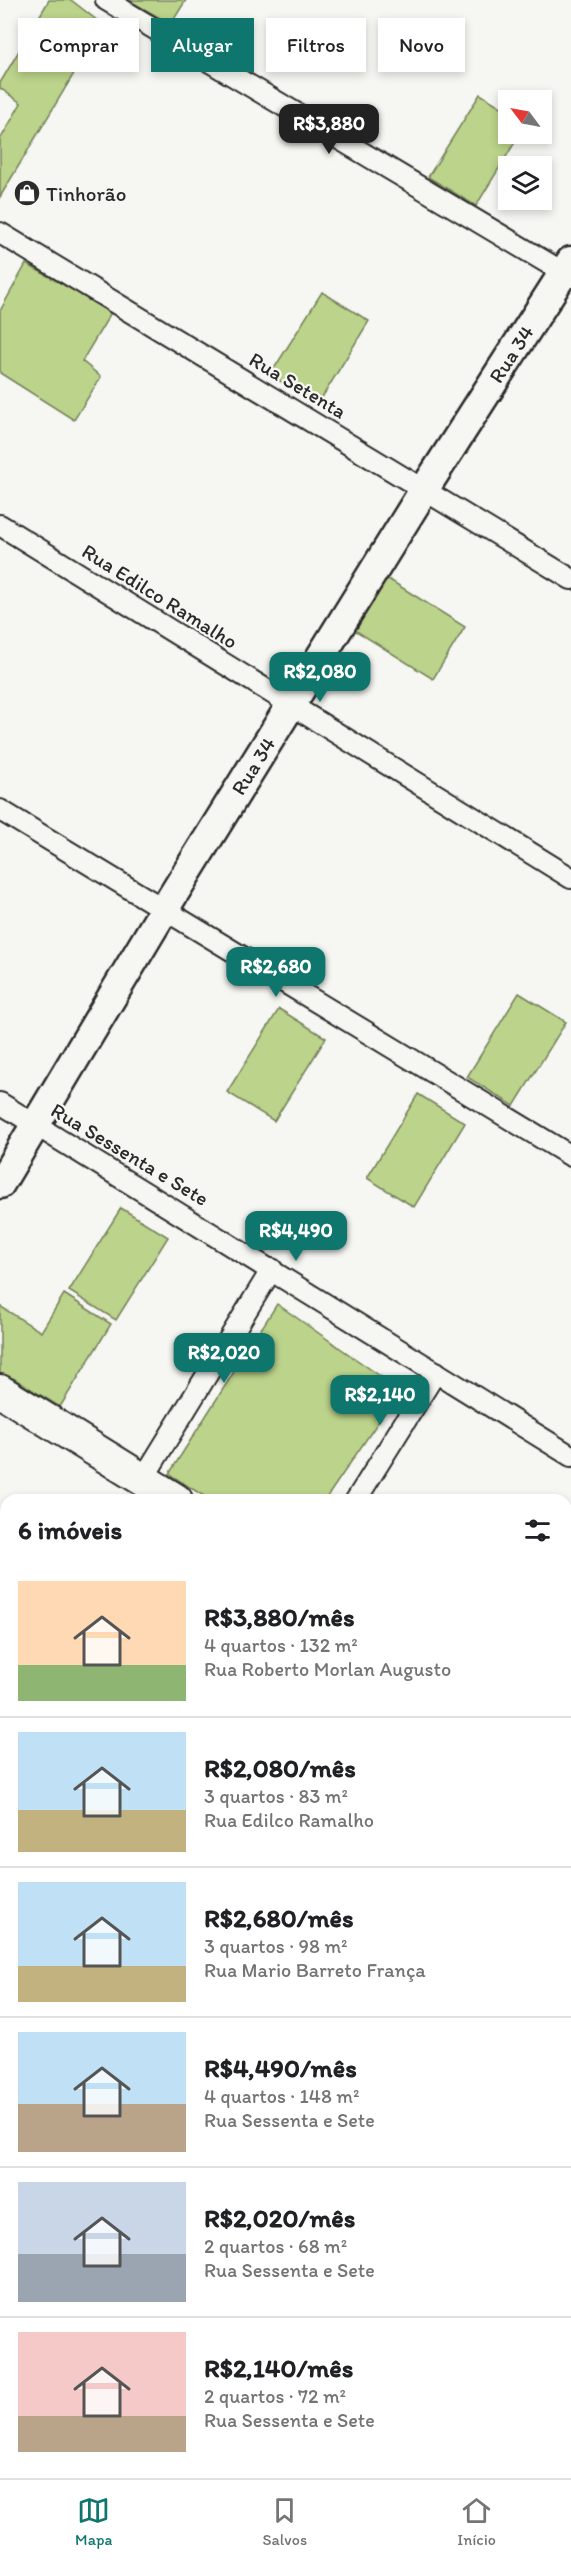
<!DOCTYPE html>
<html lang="pt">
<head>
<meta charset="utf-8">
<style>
  :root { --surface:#fff; --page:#f2f2f2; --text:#202124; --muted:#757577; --line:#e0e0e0; --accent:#0f766e }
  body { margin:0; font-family:Itim,sans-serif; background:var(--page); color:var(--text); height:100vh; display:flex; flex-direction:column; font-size:22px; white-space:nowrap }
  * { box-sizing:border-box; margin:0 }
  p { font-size:20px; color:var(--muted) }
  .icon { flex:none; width:33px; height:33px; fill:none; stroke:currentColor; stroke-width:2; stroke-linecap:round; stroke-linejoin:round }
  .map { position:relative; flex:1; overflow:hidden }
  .panel { position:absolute; left:0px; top:1494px; width:572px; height:984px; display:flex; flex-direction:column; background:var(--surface); border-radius:18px 18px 0 0; box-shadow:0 3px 9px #0003 }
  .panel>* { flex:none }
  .top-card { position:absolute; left:18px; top:18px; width:536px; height:54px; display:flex; gap:12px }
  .needle { width:39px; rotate:302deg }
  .buttons { position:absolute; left:498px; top:90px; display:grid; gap:12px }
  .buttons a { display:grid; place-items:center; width:54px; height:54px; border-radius:0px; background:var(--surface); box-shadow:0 3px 9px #0003; font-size:30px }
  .price { position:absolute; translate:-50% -51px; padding:0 14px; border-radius:12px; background:var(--accent); color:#fff; font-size:20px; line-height:39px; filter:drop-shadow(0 2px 3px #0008) }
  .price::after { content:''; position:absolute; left:50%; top:36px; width:18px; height:14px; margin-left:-9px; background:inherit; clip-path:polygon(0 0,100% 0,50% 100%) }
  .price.on { background:#222; color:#fff }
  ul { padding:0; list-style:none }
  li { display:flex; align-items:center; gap:18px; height:150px; padding:0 18px }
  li+li { border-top:2px solid var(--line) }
  li span { display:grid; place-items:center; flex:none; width:168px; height:120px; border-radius:0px; color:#555 }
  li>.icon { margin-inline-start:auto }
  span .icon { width:72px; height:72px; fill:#fffc; stroke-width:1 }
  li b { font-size:26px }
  h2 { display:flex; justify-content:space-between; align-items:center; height:72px; padding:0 18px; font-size:26px }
  .tag { padding:0 21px; border-radius:0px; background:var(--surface); box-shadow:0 3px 9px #0003; font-size:21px; line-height:54px }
  .tag.on { background:var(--accent); color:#fff }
  .tab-bar { display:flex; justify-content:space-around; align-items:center; height:84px; border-top:2px solid var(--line); background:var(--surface); font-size:16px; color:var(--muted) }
  .tab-bar a { display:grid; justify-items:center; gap:3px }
  .tab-bar .on { color:var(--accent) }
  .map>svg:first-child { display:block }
</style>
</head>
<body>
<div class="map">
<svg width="571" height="2478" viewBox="0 0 571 2478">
  <rect width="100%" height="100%" fill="#f6f6f2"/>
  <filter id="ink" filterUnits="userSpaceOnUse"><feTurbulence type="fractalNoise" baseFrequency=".0167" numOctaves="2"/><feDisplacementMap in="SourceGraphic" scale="12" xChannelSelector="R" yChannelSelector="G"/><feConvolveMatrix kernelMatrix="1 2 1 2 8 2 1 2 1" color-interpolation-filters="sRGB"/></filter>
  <g filter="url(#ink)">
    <!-- green -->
    <g fill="#bbd38a" stroke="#737f5a" stroke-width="1.5">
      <polygon points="49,0 71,0 103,25 0,197 0,140 21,103 0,88 0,83"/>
      <polygon points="128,0 186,0 171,24"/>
      <polygon points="480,94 508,111 508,134 520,134 476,206 428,177"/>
      <polygon points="26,264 112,311 82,361 101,377 74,420 0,373 0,311"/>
      <polygon points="322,292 369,321 318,404 270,375"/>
      <polygon points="385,577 465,627 433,679 353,629"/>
      <polygon points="519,993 566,1022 514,1106 467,1077"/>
      <polygon points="279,1009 326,1038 274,1121 227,1092"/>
      <polygon points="418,1094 465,1123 414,1207 367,1178"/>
      <polygon points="121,1208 168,1237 116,1320 69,1291"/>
      <polygon points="64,1294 111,1324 60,1407 13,1378 9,1383 0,1378 0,1306 41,1332"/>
      <polygon points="277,1304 400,1390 325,1500 210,1500 169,1474"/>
      <polygon points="0,1723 6,1727 6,1834 0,1830"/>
      <polygon points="566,2056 571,2059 571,2164 566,2174"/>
    </g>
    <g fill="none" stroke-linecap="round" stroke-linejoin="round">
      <defs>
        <g id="street">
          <polyline points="106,0 571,277"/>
          <polyline points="0,233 571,579"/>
          <polyline points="0,525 571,878"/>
          <polyline points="0,810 571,1156"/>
          <polyline points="0,1103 571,1456"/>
          <polyline points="143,1479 272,1269"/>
          <polyline points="356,1500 436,1372"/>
          <polyline points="0,1689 6,1693"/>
          <polyline points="566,1714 571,1705"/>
          <polyline points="0,1979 6,1982"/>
          <polyline points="566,2039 571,2043"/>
          <polyline points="566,2326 571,2329"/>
          <polyline points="96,2478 100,2472"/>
        </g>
        <polyline id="secondary" points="0,1184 165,908 424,490 571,261"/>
        <g id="primary">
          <polyline points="0,1391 176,1500"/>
          <polyline points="566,1746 571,1749"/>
          <polyline points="0,2269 6,2273"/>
          <polyline points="327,2472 337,2478"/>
        </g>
      </defs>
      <!-- street casing -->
      <use href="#street" stroke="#2b2b2b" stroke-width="24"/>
      <!-- secondary casing -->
      <use href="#secondary" stroke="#2b2b2b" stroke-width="33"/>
      <!-- primary casing -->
      <use href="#primary" stroke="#2b2b2b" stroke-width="36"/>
      <!-- street -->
      <use href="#street" stroke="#f6f6f2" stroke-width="20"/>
      <!-- secondary -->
      <use href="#secondary" stroke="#f6f6f2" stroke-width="28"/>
      <!-- primary -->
      <use href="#primary" stroke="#f6f6f2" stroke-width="32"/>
    </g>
  </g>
  <!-- icons -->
  <defs>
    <symbol id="shop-disc" viewBox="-11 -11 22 22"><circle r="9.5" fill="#2b2b2b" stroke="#f6f6f2"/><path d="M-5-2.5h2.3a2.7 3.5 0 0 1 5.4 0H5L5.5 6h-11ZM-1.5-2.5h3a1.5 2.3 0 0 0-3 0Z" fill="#fff"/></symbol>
  </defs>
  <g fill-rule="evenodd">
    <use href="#shop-disc" x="12" y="178" width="30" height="30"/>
  </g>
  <g text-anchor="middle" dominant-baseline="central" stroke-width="4.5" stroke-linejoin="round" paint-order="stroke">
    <!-- poi labels -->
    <g font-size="21" fill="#2b2b2b" stroke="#f6f6f2" text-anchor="start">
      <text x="46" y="193">Tinhorão</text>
    </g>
    <!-- street labels -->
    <g font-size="21" fill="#2b2b2b" stroke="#f6f6f2">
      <text transform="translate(511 354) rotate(-57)">Rua 34</text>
      <text transform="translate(298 385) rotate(31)">Rua Setenta</text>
      <text transform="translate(160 596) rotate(32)">Rua Edilco Ramalho</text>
      <text transform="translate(253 766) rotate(-58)">Rua 34</text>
      <text transform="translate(130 1154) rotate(31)">Rua Sessenta e Sete</text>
    </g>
  </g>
</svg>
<div class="buttons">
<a><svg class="needle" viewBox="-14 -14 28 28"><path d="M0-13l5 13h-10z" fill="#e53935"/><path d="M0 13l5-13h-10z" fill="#757577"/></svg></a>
<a><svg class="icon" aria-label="layers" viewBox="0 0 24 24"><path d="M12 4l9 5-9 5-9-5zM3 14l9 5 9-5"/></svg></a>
</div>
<b class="price on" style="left:329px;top:155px">R$3,880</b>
<b class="price" style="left:320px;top:703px">R$2,080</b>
<b class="price" style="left:276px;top:998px">R$2,680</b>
<b class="price" style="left:296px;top:1262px">R$4,490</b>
<b class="price" style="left:224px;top:1384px">R$2,020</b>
<b class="price" style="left:380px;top:1426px">R$2,140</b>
<div class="top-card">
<a class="tag">Comprar</a>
<a class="tag on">Alugar</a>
<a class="tag">Filtros</a>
<a class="tag">Novo</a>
</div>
<section class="panel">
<h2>6 imóveis<svg class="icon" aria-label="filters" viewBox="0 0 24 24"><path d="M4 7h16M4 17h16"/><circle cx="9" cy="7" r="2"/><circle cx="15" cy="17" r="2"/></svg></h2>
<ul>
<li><span style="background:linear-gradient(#ffd9b3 70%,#8fb573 0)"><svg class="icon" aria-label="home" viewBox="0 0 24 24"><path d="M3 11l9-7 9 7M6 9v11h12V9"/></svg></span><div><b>R$3,880/mês</b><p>4 quartos · 132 m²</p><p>Rua Roberto Morlan Augusto</p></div></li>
<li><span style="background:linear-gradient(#bfe0f5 65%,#c2b280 0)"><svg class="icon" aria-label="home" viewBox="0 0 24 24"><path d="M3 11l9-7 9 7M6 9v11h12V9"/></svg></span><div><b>R$2,080/mês</b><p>3 quartos · 83 m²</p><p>Rua Edilco Ramalho</p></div></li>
<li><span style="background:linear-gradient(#bfe0f5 70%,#c2b280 0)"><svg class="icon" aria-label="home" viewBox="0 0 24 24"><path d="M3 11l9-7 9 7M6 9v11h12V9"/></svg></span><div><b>R$2,680/mês</b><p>3 quartos · 98 m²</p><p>Rua Mario Barreto França</p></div></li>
<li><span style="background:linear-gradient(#bfe0f5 60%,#b9a48a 0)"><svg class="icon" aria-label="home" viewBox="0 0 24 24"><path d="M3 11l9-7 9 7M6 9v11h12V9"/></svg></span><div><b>R$4,490/mês</b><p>4 quartos · 148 m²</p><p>Rua Sessenta e Sete</p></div></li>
<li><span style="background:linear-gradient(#c9d6e8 60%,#9aa5b1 0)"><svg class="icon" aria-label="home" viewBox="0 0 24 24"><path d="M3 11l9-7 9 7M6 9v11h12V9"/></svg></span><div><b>R$2,020/mês</b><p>2 quartos · 68 m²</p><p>Rua Sessenta e Sete</p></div></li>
<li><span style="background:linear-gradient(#f6c9c9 70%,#b9a48a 0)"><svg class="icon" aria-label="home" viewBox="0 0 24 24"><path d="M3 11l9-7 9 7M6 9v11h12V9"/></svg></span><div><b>R$2,140/mês</b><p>2 quartos · 72 m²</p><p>Rua Sessenta e Sete</p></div></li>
</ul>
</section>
</div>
<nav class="tab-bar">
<a class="on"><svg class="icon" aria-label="map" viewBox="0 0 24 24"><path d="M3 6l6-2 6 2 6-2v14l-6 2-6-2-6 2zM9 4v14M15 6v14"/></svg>Mapa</a>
<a><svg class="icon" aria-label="saved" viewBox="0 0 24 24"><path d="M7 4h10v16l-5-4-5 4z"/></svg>Salvos</a>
<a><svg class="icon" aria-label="home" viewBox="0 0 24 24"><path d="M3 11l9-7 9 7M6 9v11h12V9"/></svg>Início</a>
</nav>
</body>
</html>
